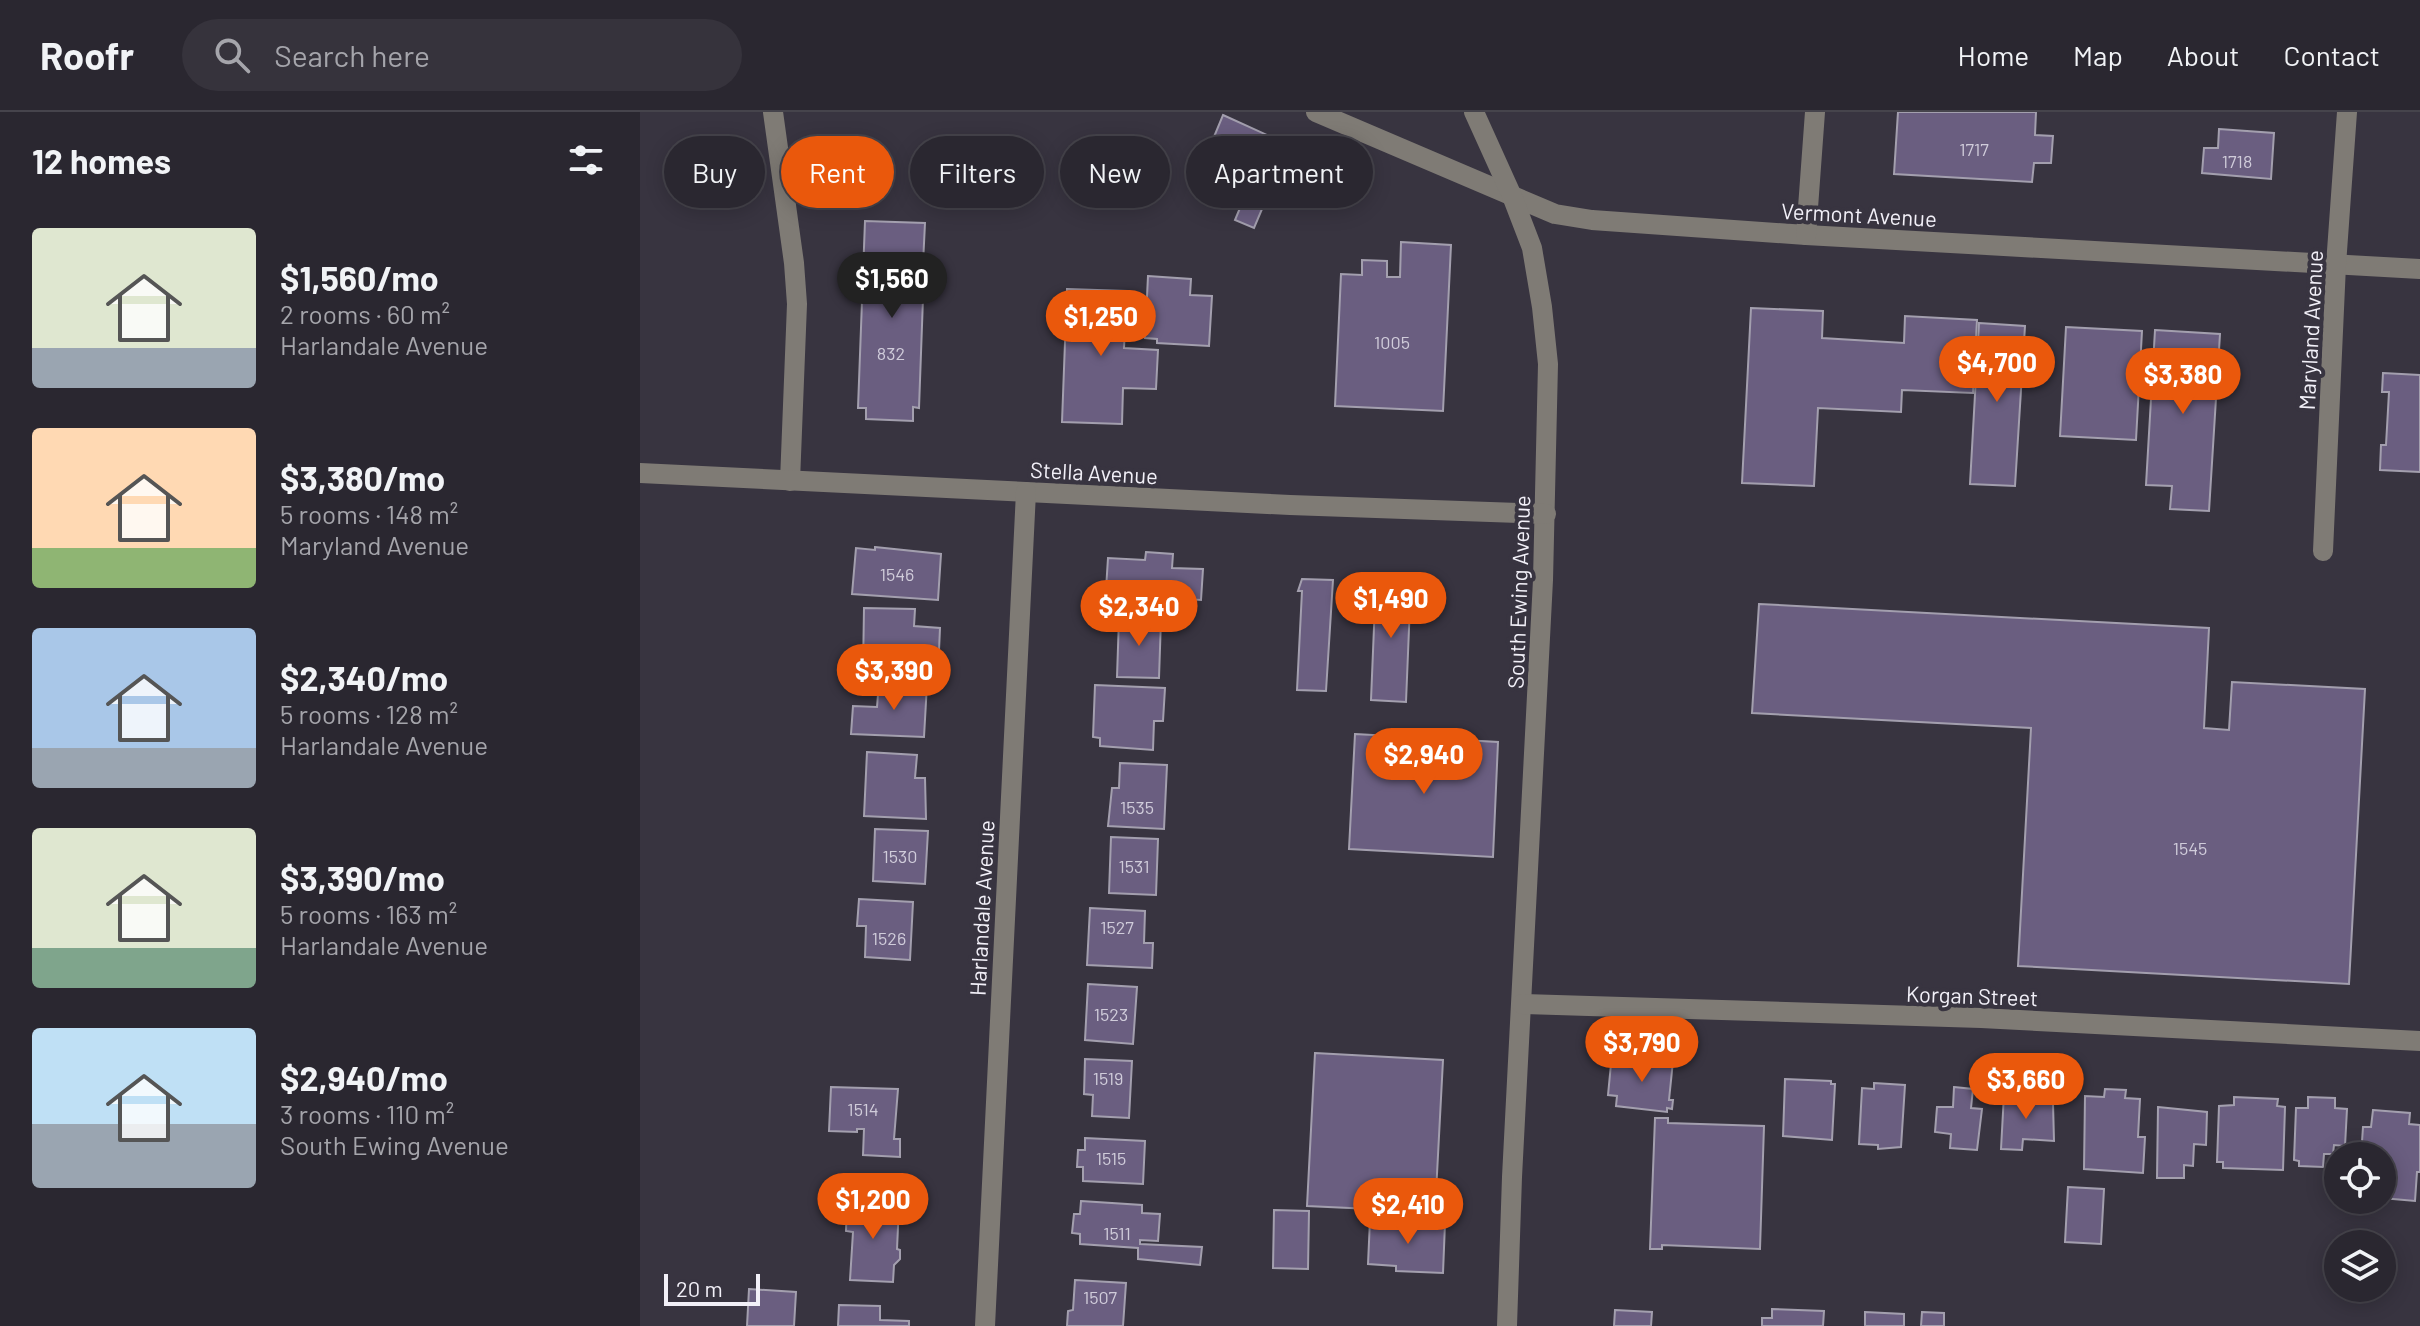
<!DOCTYPE html>
<html lang="en">
<head>
<meta charset="utf-8">
<style>
  :root { --surface:#2a2730; --page:#36333c; --text:#f1f3f6; --muted:#a5a5ab; --line:#46444c; --accent:#ea580c }
  body { margin:0; font-family:Barlow,sans-serif; background:var(--page); color:var(--text); height:100vh; display:flex; flex-direction:column; font-size:30px; white-space:nowrap }
  * { box-sizing:border-box; margin:0 }
  p { font-size:26px; color:var(--muted) }
  .icon { flex:none; width:44px; height:44px; fill:none; stroke:currentColor; stroke-width:2; stroke-linecap:round; stroke-linejoin:round }
  .map { position:relative; flex:1; overflow:hidden }
  .details { display:flex; flex-direction:column; background:var(--surface); width:640px }
  .details>* { flex:none }
  .banner { position:absolute; left:24px; top:24px; width:760px; height:72px; display:flex; gap:16px }
  .fabs { position:absolute; left:1684px; top:1030px; display:grid; gap:16px }
  .fabs a { display:grid; place-items:center; width:72px; height:72px; border-radius:50%; background:var(--surface); box-shadow:0 4px 20px #0003,0 0 0 2px var(--line); font-size:40px }
  .scale { position:absolute; left:24px; bottom:20px; width:96px; box-sizing:border-box; padding-left:8px; border:4px solid #f2f0f8; border-top:0; font-size:22px; line-height:28px; white-space:nowrap; color:#f2f0f8; -webkit-text-stroke:6px #383440; paint-order:stroke }
  .price { position:absolute; translate:-50% -68px; padding:0 18px; border-radius:28px; background:var(--accent); color:#fff; font-size:26px; line-height:52px; filter:drop-shadow(0 2px 4px #0008) }
  .price::after { content:''; position:absolute; left:50%; top:48px; width:24px; height:18px; margin-left:-12px; background:inherit; clip-path:polygon(0 0,100% 0,50% 100%) }
  .price.selected { background:#222; color:#fff }
  ul { padding:0; list-style:none }
  li { display:flex; align-items:center; gap:24px; height:200px; padding:0 32px }
  li span { display:grid; place-items:center; flex:none; width:224px; height:160px; border-radius:8px; color:#555 }
  li>.icon { margin-inline-start:auto }
  span .icon { width:96px; height:96px; fill:#fffc; stroke-width:1 }
  li b { font-size:34px }
  h2 { display:flex; justify-content:space-between; align-items:center; height:96px; padding:0 32px; font-size:34px }
  .tag { padding:0 28px; border-radius:36px; background:var(--surface); box-shadow:0 4px 20px #0003,0 0 0 2px var(--line); font-size:28px; line-height:72px }
  .tag.selected { background:var(--accent); color:#fff }
  header { display:flex; align-items:center; gap:48px; box-sizing:border-box; height:112px; padding:0 40px; background:var(--surface); border-bottom:2px solid var(--line) }
  header strong { font-size:38px }
  nav { display:flex; gap:44px; margin-inline-start:auto; font-size:28px }
  .search { width:560px; height:72px; background:var(--page); display:flex; align-items:center; gap:20px; box-sizing:border-box; padding:0 28px; border-radius:44px; color:var(--muted); font-size:30px }
  main { display:flex; flex:1; min-height:0 }
  .map>svg:first-child { display:block }
</style>
</head>
<body>
<header>
<strong>Roofr</strong>
<div class="search"><svg class="icon" aria-label="search" viewBox="0 0 24 24"><circle cx="10" cy="10" r="6"/><path d="M15 15l6 6"/></svg>Search here</div>
<nav><a>Home</a><a>Map</a><a>About</a><a>Contact</a></nav>
</header>
<main>
<section class="details">
<h2>12 homes<svg class="icon" aria-label="filters" viewBox="0 0 24 24"><path d="M4 7h16M4 17h16"/><circle cx="9" cy="7" r="2"/><circle cx="15" cy="17" r="2"/></svg></h2>
<ul>
<li><span style="background:linear-gradient(#dfe7d0 75%,#9aa5b1 0)"><svg class="icon" aria-label="home" viewBox="0 0 24 24"><path d="M3 11l9-7 9 7M6 9v11h12V9"/></svg></span><div><b>$1,560/mo</b><p>2 rooms · 60 m²</p><p>Harlandale Avenue</p></div></li>
<li><span style="background:linear-gradient(#ffd9b3 75%,#8fb573 0)"><svg class="icon" aria-label="home" viewBox="0 0 24 24"><path d="M3 11l9-7 9 7M6 9v11h12V9"/></svg></span><div><b>$3,380/mo</b><p>5 rooms · 148 m²</p><p>Maryland Avenue</p></div></li>
<li><span style="background:linear-gradient(#a9c7e8 75%,#9aa5b1 0)"><svg class="icon" aria-label="home" viewBox="0 0 24 24"><path d="M3 11l9-7 9 7M6 9v11h12V9"/></svg></span><div><b>$2,340/mo</b><p>5 rooms · 128 m²</p><p>Harlandale Avenue</p></div></li>
<li><span style="background:linear-gradient(#dfe7d0 75%,#7fa58c 0)"><svg class="icon" aria-label="home" viewBox="0 0 24 24"><path d="M3 11l9-7 9 7M6 9v11h12V9"/></svg></span><div><b>$3,390/mo</b><p>5 rooms · 163 m²</p><p>Harlandale Avenue</p></div></li>
<li><span style="background:linear-gradient(#bfe0f5 60%,#9aa5b1 0)"><svg class="icon" aria-label="home" viewBox="0 0 24 24"><path d="M3 11l9-7 9 7M6 9v11h12V9"/></svg></span><div><b>$2,940/mo</b><p>3 rooms · 110 m²</p><p>South Ewing Avenue</p></div></li>
</ul>
</section>
<div class="map">
<svg width="1780" height="1214" viewBox="0 0 1780 1214">
  <rect width="100%" height="100%" fill="#383440"/>
  <!-- building -->
  <g fill="#6a5e80" stroke="#a39fae" stroke-width="2">
    <polygon points="1258,0 1396,0 1395,23 1413,24 1411,51 1394,51 1392,70 1254,62"/>
    <polygon points="583,3 649,33 614,116 595,108 605,84 586,76 582,86 554,73"/>
    <polygon points="1579,17 1634,21 1631,67 1562,61 1564,36 1578,36"/>
    <polygon points="225,109 285,111 282,172 294,172 294,187 283,186 279,296 273,295 273,309 226,307 226,296 218,296"/>
    <polygon points="761,130 811,133 803,299 695,294 701,162 722,163 722,148 747,149 747,165 760,165"/>
    <polygon points="508,164 551,167 550,183 572,184 569,234 517,231 517,227 505,226"/>
    <polygon points="427,177 487,179 484,236 518,238 516,277 483,276 482,312 422,310"/>
    <polygon points="1111,196 1183,199 1182,226 1264,231 1265,204 1337,208 1333,281 1262,278 1261,300 1178,296 1174,374 1102,371"/>
    <polygon points="1339,211 1385,214 1375,374 1330,372"/>
    <polygon points="1426,215 1502,219 1496,328 1420,324"/>
    <polygon points="1515,218 1580,222 1569,399 1530,397 1532,374 1506,373"/>
    <polygon points="1743,261 1780,263 1780,360 1740,358 1741,333 1746,333 1749,280 1742,280"/>
    <polygon points="235,435 301,442 298,488 212,482 216,436 235,438"/>
    <polygon points="506,440 533,442 532,456 563,457 561,488 546,487 546,498 516,499 465,493 468,446 505,448"/>
    <polygon points="662,467 693,468 686,579 657,578 662,479 658,479"/>
    <polygon points="736,467 771,468 766,590 731,588"/>
    <polygon points="1119,492 1569,516 1564,616 1589,618 1592,570 1725,577 1709,872 1378,854 1391,616 1112,601"/>
    <polygon points="224,496 275,497 274,514 300,516 298,561 223,558"/>
    <polygon points="479,506 521,507 519,566 477,565"/>
    <polygon points="239,570 287,572 284,625 211,622 213,594 237,595"/>
    <polygon points="455,573 525,576 523,609 514,609 513,638 460,634 460,626 453,625"/>
    <polygon points="715,622 858,630 853,745 709,737"/>
    <polygon points="227,640 277,643 275,666 285,666 286,707 224,704"/>
    <polygon points="480,651 527,653 524,717 468,714 472,676 479,676"/>
    <polygon points="235,717 288,719 285,772 233,769"/>
    <polygon points="471,725 518,727 516,783 469,781"/>
    <polygon points="219,787 273,790 270,848 225,845 226,814 217,814"/>
    <polygon points="450,796 505,799 504,831 513,831 512,856 447,853"/>
    <polygon points="448,872 497,875 493,932 445,928"/>
    <polygon points="675,941 803,948 795,1100 667,1094"/>
    <polygon points="982,944 1033,949 1029,988 1033,988 1032,997 1027,996 1027,1000 976,994 977,984 968,983 971,952 981,953"/>
    <polygon points="445,947 492,949 489,1006 452,1004 453,983 444,982"/>
    <polygon points="1145,967 1191,969 1191,972 1195,972 1192,1028 1143,1024"/>
    <polygon points="1234,971 1265,973 1261,1035 1238,1037 1238,1033 1219,1032 1222,976 1234,977"/>
    <polygon points="191,975 258,977 254,1027 260,1027 260,1045 223,1043 224,1017 217,1017 217,1020 189,1019"/>
    <polygon points="1314,975 1333,977 1331,996 1342,997 1337,1038 1310,1036 1311,1022 1295,1020 1297,995 1313,995"/>
    <polygon points="1465,977 1486,978 1485,986 1500,987 1498,1025 1505,1025 1503,1061 1444,1057 1445,984 1464,985"/>
    <polygon points="1364,982 1392,983 1392,989 1413,991 1414,1029 1383,1027 1382,1038 1361,1037"/>
    <polygon points="1594,985 1638,987 1637,994 1645,995 1643,1058 1583,1056 1583,1050 1577,1050 1579,994 1594,993"/>
    <polygon points="1668,985 1695,986 1695,996 1707,997 1705,1034 1694,1033 1693,1042 1684,1042 1683,1055 1659,1054 1659,1049 1654,1048 1656,996 1668,996"/>
    <polygon points="1518,995 1567,1000 1566,1033 1554,1032 1553,1054 1544,1053 1544,1066 1517,1066"/>
    <polygon points="1733,998 1770,1001 1769,1012 1780,1013 1780,1060 1777,1060 1775,1089 1742,1086 1742,1044 1721,1044 1723,1015 1731,1015"/>
    <polygon points="1015,1006 1028,1006 1028,1011 1124,1014 1120,1137 1022,1133 1022,1137 1010,1137"/>
    <polygon points="445,1026 505,1029 503,1072 443,1069 443,1055 437,1055 438,1038 445,1038"/>
    <polygon points="1428,1075 1464,1077 1461,1132 1425,1130"/>
    <polygon points="441,1089 502,1093 502,1101 520,1102 518,1129 500,1128 500,1132 562,1135 560,1153 498,1147 498,1136 440,1132 440,1122 432,1121 434,1102 440,1102"/>
    <polygon points="207,1091 259,1093 257,1137 260,1138 260,1147 254,1153 253,1170 210,1168 213,1120 206,1119"/>
    <polygon points="634,1098 669,1099 668,1157 633,1156"/>
    <polygon points="730,1108 805,1111 803,1161 756,1159 756,1154 728,1152"/>
    <polygon points="435,1168 486,1171 483,1214 427,1214 428,1199 433,1198"/>
    <polygon points="109,1177 156,1180 154,1214 107,1214"/>
    <polygon points="199,1193 240,1194 240,1208 269,1209 269,1214 198,1214"/>
    <polygon points="1132,1197 1184,1199 1183,1214 1122,1214 1122,1206 1132,1206"/>
    <polygon points="975,1198 1012,1200 1011,1214 974,1214"/>
    <polygon points="1225,1200 1264,1202 1264,1214 1225,1214"/>
    <polygon points="1282,1200 1304,1201 1304,1214 1281,1214"/>
  </g>
  <g fill="none" stroke-linecap="round" stroke-linejoin="round">
    <!-- minor -->
    <g stroke="#7f7b75" stroke-width="20">
      <polyline points="133,0 154,151 157,192 150,369"/>
      <polyline points="676,0 915,102 952,108 1166,123 1780,157"/>
      <polyline points="834,0 872,84 892,136 902,195 908,252 903,468 872,1065 867,1214"/>
      <polyline points="1166,123 1175,0"/>
      <polyline points="0,361 650,393 906,402"/>
      <polyline points="1683,439 1696,153 1707,0"/>
      <polyline points="882,892 1341,906 1780,929"/>
      <polyline points="345,1214 386,380"/>
    </g>
  </g>
  <g text-anchor="middle" dominant-baseline="central" stroke-width="8" stroke-linejoin="round" paint-order="stroke">
    <!-- number labels -->
    <g font-size="18" fill="#d0ccda">
      <text x="1334" y="37">1717</text>
      <text x="1597" y="49">1718</text>
      <text x="752" y="230">1005</text>
      <text x="251" y="241">832</text>
      <text x="257" y="462">1546</text>
      <text x="497" y="695">1535</text>
      <text x="1550" y="736">1545</text>
      <text x="260" y="744">1530</text>
      <text x="494" y="754">1531</text>
      <text x="477" y="815">1527</text>
      <text x="249" y="826">1526</text>
      <text x="471" y="902">1523</text>
      <text x="468" y="966">1519</text>
      <text x="223" y="997">1514</text>
      <text x="471" y="1046">1515</text>
      <text x="477" y="1121">1511</text>
      <text x="460" y="1185">1507</text>
    </g>
    <!-- street labels -->
    <g font-size="22" fill="#f2f0f8" stroke="#383440">
      <text transform="translate(1219 102) rotate(3)">Vermont Avenue</text>
      <text transform="translate(1670 218) rotate(-87)">Maryland Avenue</text>
      <text transform="translate(454 360) rotate(3)">Stella Avenue</text>
      <text transform="translate(878 480) rotate(-88)">South Ewing Avenue</text>
      <text transform="translate(341 796) rotate(-87)">Harlandale Avenue</text>
      <text transform="translate(1332 883) rotate(2)">Korgan Street</text>
    </g>
  </g>
</svg>
<div class="fabs">
<a><svg class="icon" aria-label="locate" viewBox="0 0 24 24"><circle cx="12" cy="12" r="6"/><path d="M12 2v4M12 18v4M2 12h4M18 12h4"/></svg></a>
<a><svg class="icon" aria-label="layers" viewBox="0 0 24 24"><path d="M12 4l9 5-9 5-9-5zM3 14l9 5 9-5"/></svg></a>
</div>
<div class="scale">20 m</div>
<b class="price selected" style="left:252px;top:208px">$1,560</b>
<b class="price" style="left:461px;top:246px">$1,250</b>
<b class="price" style="left:1357px;top:292px">$4,700</b>
<b class="price" style="left:1543px;top:304px">$3,380</b>
<b class="price" style="left:751px;top:528px">$1,490</b>
<b class="price" style="left:499px;top:536px">$2,340</b>
<b class="price" style="left:254px;top:600px">$3,390</b>
<b class="price" style="left:784px;top:684px">$2,940</b>
<b class="price" style="left:1002px;top:972px">$3,790</b>
<b class="price" style="left:1386px;top:1009px">$3,660</b>
<b class="price" style="left:233px;top:1129px">$1,200</b>
<b class="price" style="left:768px;top:1134px">$2,410</b>
<div class="banner">
<a class="tag">Buy</a>
<a class="tag selected">Rent</a>
<a class="tag">Filters</a>
<a class="tag">New</a>
<a class="tag">Apartment</a>
</div>
</div>
</main>
</body>
</html>
